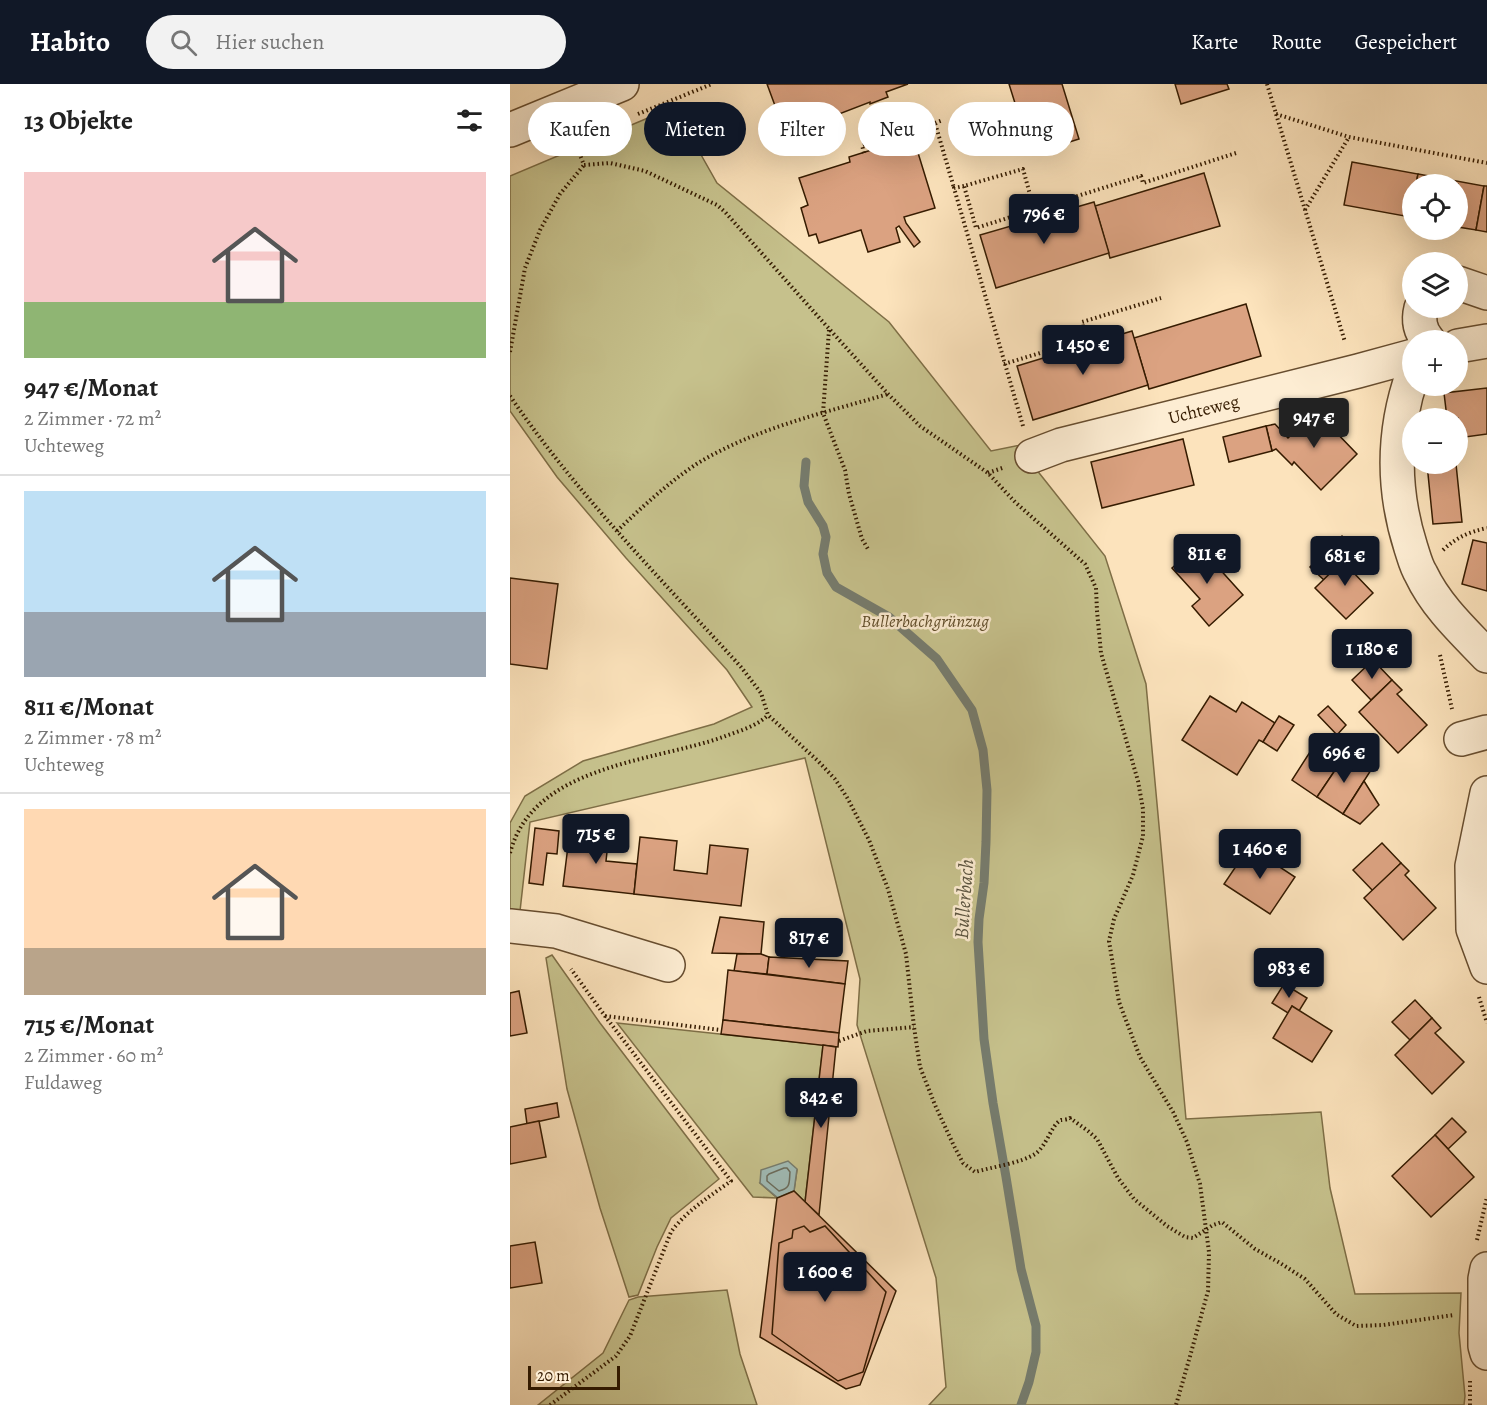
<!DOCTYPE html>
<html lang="de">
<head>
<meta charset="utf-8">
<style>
  :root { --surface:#fff; --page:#f2f2f2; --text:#222; --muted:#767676; --line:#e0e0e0; --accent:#111827 }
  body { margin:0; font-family:Alegreya,serif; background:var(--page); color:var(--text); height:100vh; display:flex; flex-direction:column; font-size:22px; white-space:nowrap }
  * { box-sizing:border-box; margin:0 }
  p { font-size:20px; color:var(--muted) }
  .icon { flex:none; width:33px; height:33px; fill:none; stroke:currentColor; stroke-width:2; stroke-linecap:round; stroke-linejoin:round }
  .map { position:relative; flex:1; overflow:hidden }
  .details { display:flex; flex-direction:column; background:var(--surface); width:510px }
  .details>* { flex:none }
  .top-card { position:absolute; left:18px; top:18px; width:570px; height:54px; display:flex; gap:12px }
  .tools { position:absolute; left:892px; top:90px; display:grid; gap:12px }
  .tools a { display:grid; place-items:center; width:66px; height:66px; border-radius:50%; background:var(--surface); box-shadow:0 6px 24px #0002; font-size:30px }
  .scale { position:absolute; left:18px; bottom:15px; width:92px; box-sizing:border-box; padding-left:6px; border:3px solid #351b00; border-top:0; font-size:16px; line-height:21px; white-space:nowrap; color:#351b00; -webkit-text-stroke:4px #fdedd3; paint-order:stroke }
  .price { position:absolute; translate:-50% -51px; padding:0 14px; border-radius:6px; background:var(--accent); color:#fff; font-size:20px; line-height:39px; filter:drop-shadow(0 2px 3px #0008) }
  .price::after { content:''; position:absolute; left:50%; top:36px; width:18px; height:14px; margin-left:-9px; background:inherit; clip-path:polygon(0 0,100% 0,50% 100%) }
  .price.selected { background:#222; color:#fff }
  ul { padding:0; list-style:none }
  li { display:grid; align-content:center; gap:12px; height:318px; padding:0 24px }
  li+li { border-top:2px solid var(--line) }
  li span { display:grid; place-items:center; height:186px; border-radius:0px; color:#555 }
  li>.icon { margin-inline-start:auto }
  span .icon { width:108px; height:108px; fill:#fffc; stroke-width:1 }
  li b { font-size:26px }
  h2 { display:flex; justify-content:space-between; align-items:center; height:72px; padding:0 24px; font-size:26px }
  .chip { padding:0 21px; border-radius:27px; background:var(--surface); box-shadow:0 6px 24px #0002; font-size:21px; line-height:54px }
  .chip.selected { background:var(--accent); color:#fff }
  header { display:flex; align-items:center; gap:36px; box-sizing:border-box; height:84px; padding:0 30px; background:var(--accent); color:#fff }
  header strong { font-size:28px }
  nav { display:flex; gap:33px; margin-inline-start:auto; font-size:21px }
  .search { width:420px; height:54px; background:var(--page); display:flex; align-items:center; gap:15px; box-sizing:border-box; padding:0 21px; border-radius:33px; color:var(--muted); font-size:22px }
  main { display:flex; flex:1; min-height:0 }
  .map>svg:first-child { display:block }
</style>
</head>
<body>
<header>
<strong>Habito</strong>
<div class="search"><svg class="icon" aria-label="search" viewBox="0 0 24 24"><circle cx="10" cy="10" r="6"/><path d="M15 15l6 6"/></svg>Hier suchen</div>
<nav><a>Karte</a><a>Route</a><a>Gespeichert</a></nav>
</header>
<main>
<section class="details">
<h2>13 Objekte<svg class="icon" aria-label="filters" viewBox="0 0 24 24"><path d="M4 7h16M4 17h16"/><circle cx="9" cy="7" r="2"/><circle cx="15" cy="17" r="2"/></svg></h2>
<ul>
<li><span style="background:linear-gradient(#f6c9c9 70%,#8fb573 0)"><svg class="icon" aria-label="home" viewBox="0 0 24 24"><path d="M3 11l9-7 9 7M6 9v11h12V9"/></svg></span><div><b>947 €/Monat</b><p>2 Zimmer · 72 m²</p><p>Uchteweg</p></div></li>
<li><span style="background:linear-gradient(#bfe0f5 65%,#9aa5b1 0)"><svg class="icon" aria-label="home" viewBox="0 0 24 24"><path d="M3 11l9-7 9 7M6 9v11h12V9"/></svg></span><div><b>811 €/Monat</b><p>2 Zimmer · 78 m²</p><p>Uchteweg</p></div></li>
<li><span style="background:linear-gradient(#ffd9b3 75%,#b9a48a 0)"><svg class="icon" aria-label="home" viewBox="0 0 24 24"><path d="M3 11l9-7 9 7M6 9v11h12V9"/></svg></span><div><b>715 €/Monat</b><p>2 Zimmer · 60 m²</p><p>Fuldaweg</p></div></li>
</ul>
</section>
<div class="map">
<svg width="977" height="1321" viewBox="0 0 977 1321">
  <rect width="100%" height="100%" fill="#fce3bc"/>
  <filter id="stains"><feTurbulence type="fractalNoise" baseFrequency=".00333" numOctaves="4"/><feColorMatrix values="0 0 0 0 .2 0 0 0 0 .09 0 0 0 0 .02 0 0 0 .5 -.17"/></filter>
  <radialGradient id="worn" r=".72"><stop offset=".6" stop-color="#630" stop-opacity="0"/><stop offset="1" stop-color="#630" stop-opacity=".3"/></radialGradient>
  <!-- green -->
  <g fill="#c6c18c" stroke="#7e6e46" stroke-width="1.5">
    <polygon points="164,23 207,99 379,238 481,367 511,361 522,380 595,472 636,600 676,1035 811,1028 820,1104 845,1210 951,1209 949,1249 955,1312 954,1321 419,1321 436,1303 426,1194 347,941 350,895 295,674 20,738 10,827 0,825 0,739 15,712 73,677 204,640 242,623 217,586 116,474 47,393 0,327 0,92"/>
    <polygon points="42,871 90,939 209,1095 161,1134 147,1163 128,1211 119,1213 90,1124 57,1005 36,874"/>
    <polygon points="107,939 313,961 295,1118 284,1107 287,1086 250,1099 267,1114 243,1113"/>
    <polygon points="217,1206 230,1270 247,1321 28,1321 93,1269 119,1216 128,1213"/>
  </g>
  <!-- water -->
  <polygon fill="#a1bdb8" stroke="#767c6e" stroke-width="1.5" points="278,1077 287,1085 284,1107 268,1114 250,1099 251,1086"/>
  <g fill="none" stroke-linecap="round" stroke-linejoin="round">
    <!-- shore -->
    <path stroke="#6b6c5c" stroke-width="1.5" d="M 274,1084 L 277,1084 L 280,1088 C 279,1099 281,1104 269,1107 L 257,1097 L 257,1092 L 259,1090 Z"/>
    <!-- stream -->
    <polyline stroke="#767c6e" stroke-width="9" points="296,378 294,402 298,418 313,442 316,453 313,470 317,489 326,503 379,533 427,575 462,626 473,666 477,706 476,758 474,799 469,835 468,858 474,955 483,1019 496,1093 511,1185 526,1242 526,1268 519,1298 511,1321"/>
  </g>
  <!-- building -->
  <g fill="#dba281" stroke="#351b00" stroke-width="1.5">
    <polygon points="257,0 398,0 376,8 378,13 360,20 360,18 290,45 288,40 274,46"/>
    <polygon points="499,0 552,0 569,55 521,70"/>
    <polygon points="665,0 717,0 719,5 671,20"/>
    <polygon points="405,59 425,124 394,133 396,139 410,158 404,163 389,142 386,144 390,158 358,168 351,146 309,159 306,150 299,152 291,124 298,121 289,94 340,78 339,73 371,63 372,69"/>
    <polygon points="842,78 908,90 906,100 903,100 903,116 900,133 834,121"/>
    <polygon points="694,89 710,142 600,174 585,122"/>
    <polygon points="908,90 974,102 966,146 948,143 948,100 906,100"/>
    <polygon points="974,102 977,102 977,148 966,146"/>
    <polygon points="584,118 599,169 486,204 470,151"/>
    <polygon points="736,220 751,272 639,305 624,254"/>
    <polygon points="622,247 638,301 523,336 507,282"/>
    <polygon points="977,304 977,350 948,354 948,334 937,334 934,309"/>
    <polygon points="809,325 826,341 822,344 847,370 811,406 784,378 782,381 766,365 762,367 756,342 765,340 778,354"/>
    <polygon points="756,342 762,367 719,378 713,353"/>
    <polygon points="673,355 684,401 592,424 581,378"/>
    <polygon points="917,380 946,380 952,438 923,440"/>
    <polygon points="832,452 845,465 814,496 800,483"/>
    <polygon points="696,453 712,470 704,478 688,461"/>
    <polygon points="963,456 977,459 977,507 952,500"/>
    <polygon points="688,461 733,511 699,542 682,522 690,515 662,484"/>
    <polygon points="845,465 853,473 841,486 863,509 836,535 805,504"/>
    <polygon points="0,494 48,500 37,585 0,580"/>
    <polygon points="863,576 882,596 861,616 842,596"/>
    <polygon points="882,596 892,606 887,610 917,641 888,669 849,628"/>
    <polygon points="700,612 726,628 732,618 765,639 753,658 749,656 727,691 672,656"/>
    <polygon points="818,622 836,641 827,651 808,631"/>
    <polygon points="769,632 784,641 767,667 753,658"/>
    <polygon points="809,654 836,670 807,713 782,696"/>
    <polygon points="836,670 861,686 833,730 807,713"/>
    <polygon points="854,697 869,721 850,740 833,730"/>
    <polygon points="25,744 49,747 47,770 37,769 33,801 19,799"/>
    <polygon points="60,746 99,750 96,777 127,780 124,810 53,802"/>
    <polygon points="130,753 167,757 164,786 197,790 200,761 238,765 231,822 124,810"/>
    <polygon points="872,759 891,779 863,807 843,786"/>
    <polygon points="739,763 785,793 760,830 714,800"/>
    <polygon points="891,779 899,787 895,791 926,824 893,856 854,814"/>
    <polygon points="210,833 254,838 251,870 202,869"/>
    <polygon points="227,870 251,870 259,873 257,890 224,887"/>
    <polygon points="259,873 338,877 335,900 257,890"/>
    <polygon points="218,886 335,900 329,949 213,936"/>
    <polygon points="774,900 797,914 789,927 782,922 778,929 762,919"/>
    <polygon points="9,907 17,949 0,952 0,909"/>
    <polygon points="905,916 922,934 900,956 882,938"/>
    <polygon points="782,922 822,947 802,978 763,954"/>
    <polygon points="922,934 931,944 925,949 954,978 922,1010 885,971"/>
    <polygon points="213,936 329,949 328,963 211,950"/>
    <polygon points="313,961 326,963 309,1131 295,1118"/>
    <polygon points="47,1019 49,1033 17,1040 15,1025"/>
    <polygon points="942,1034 956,1048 938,1065 925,1051"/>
    <polygon points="29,1037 36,1073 0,1080 0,1043"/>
    <polygon points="925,1051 964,1093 921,1133 882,1092"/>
    <polygon points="284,1107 386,1207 350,1301 336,1305 250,1253 267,1114"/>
    <polygon points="294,1142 300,1148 315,1142 376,1208 353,1288 328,1297 262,1250 269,1159 282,1154 283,1146"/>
    <polygon points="25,1158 32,1199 0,1204 0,1162"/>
  </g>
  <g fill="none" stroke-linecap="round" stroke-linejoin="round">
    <defs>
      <g id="minor">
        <polyline points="0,46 112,0"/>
        <polyline points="948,199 977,209"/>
        <path d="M 911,224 C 908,236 910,247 918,256"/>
        <polyline points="948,262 977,257"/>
        <path d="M 903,289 C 882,348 882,405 901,464 C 904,473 906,482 911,490 C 926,522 953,547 977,572"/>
        <path id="s1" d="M 522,372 L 551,361 L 848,287 L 903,272"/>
        <polyline points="951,655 977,648"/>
        <polyline points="977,709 962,782 963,845 977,883"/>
        <polyline points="0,842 46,847 158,881"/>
        <polyline points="977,1185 975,1195 975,1262 977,1269"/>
      </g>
    </defs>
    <!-- minor casing -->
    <use href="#minor" stroke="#674d2f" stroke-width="36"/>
    <!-- path -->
    <g stroke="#351b00" stroke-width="4" stroke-dasharray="1.5 3" stroke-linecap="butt">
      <polyline points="757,0 835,258"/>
      <polyline points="128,30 202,0"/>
      <polyline points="766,30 839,53 977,79"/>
      <polyline points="425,39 433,36"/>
      <polyline points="64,56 74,81 100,79 135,87 207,121 215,128 313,238 378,310 410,342 478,389 505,418 575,480 586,504 587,527 591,569 628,697 633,725 633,752 623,791 604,835 599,857 609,918 630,973 663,1028 677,1058 690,1100 699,1168 698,1207 679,1276 666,1321"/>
      <polyline points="354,69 352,61 425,39 444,104"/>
      <polyline points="454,102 444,104 513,342"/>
      <polyline points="524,125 513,85 454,102 466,144 631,92 633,99 726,69"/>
      <polyline points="795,126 839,53"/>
      <polyline points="319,246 313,329 335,386 339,410 352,455 358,465"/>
      <polyline points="574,247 579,260"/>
      <polyline points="0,268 15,184 30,146 50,110 74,81"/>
      <polyline points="494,280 540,266 538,258 574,247 572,238 651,214"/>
      <path d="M 0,312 C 67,410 151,495 231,583 L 251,609 L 258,631 L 308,677 L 325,695 L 338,715 L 359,756 L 378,805 L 396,870 L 404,943 L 410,983 L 425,1021 L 444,1062 L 453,1079 L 465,1088 C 482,1083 511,1079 525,1070 C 537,1062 541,1041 551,1036 C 552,1036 560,1035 560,1034 L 578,1047 L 587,1055 L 608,1094 L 624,1115 L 657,1142 L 675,1153 L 683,1154 L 703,1141 L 712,1138 L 745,1165 L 770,1179 L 795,1195 L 826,1230 L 846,1242 L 873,1241 L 944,1231"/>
      <polyline points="478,389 495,383"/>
      <path d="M 107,447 C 132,423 159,398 188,379 C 246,344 314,329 378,310"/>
      <path d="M 933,466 C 947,453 959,448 977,444"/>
      <polyline points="930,571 942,625"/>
      <path d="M 0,769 C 23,681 142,678 213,653 C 228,647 246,643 258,631"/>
      <polyline points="969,913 977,939"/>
      <polyline points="95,932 211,946"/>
      <polyline points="329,957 357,947 404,943"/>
      <polyline points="967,1156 977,1113"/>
      <path d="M 40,1321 L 106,1272 L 120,1252 L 161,1148 C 176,1127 199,1113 221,1097 L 95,932 L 61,885"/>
      <polyline points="960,1321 960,1294"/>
    </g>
    <!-- minor -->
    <use href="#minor" stroke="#fdedd3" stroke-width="33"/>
  </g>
  <g text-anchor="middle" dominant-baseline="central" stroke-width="5" stroke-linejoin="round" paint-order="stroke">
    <!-- street labels -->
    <g font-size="18" fill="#351b00" stroke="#fdedd3">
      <text stroke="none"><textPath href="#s1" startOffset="178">Uchteweg</textPath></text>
    </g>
    <!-- park labels -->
    <g font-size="18" font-style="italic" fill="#604d2a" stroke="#fdedd3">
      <text x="415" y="537">Bullerbachgrünzug</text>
    </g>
    <!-- water labels -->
    <g font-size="20" font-style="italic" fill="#5b5440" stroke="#fdedd3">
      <text transform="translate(454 815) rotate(-86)">Bullerbach</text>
    </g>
  </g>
  <rect width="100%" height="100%" filter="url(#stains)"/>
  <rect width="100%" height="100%" fill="url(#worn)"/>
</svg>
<div class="tools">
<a><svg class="icon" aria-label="locate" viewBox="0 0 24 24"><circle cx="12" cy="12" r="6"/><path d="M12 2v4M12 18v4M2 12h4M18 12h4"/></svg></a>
<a><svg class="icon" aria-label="layers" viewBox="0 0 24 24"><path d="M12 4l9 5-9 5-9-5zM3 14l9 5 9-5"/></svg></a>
<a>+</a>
<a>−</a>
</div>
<div class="scale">20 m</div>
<b class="price" style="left:534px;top:161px">796 €</b>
<b class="price" style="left:573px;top:292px">1 450 €</b>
<b class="price selected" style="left:804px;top:365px">947 €</b>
<b class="price" style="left:697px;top:501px">811 €</b>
<b class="price" style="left:835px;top:503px">681 €</b>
<b class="price" style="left:862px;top:596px">1 180 €</b>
<b class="price" style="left:834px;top:700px">696 €</b>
<b class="price" style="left:86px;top:781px">715 €</b>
<b class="price" style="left:750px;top:796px">1 460 €</b>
<b class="price" style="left:299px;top:885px">817 €</b>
<b class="price" style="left:779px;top:915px">983 €</b>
<b class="price" style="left:311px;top:1045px">842 €</b>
<b class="price" style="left:315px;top:1219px">1 600 €</b>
<div class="top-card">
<a class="chip">Kaufen</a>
<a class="chip selected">Mieten</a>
<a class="chip">Filter</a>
<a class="chip">Neu</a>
<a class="chip">Wohnung</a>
</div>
</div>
</main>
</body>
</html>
